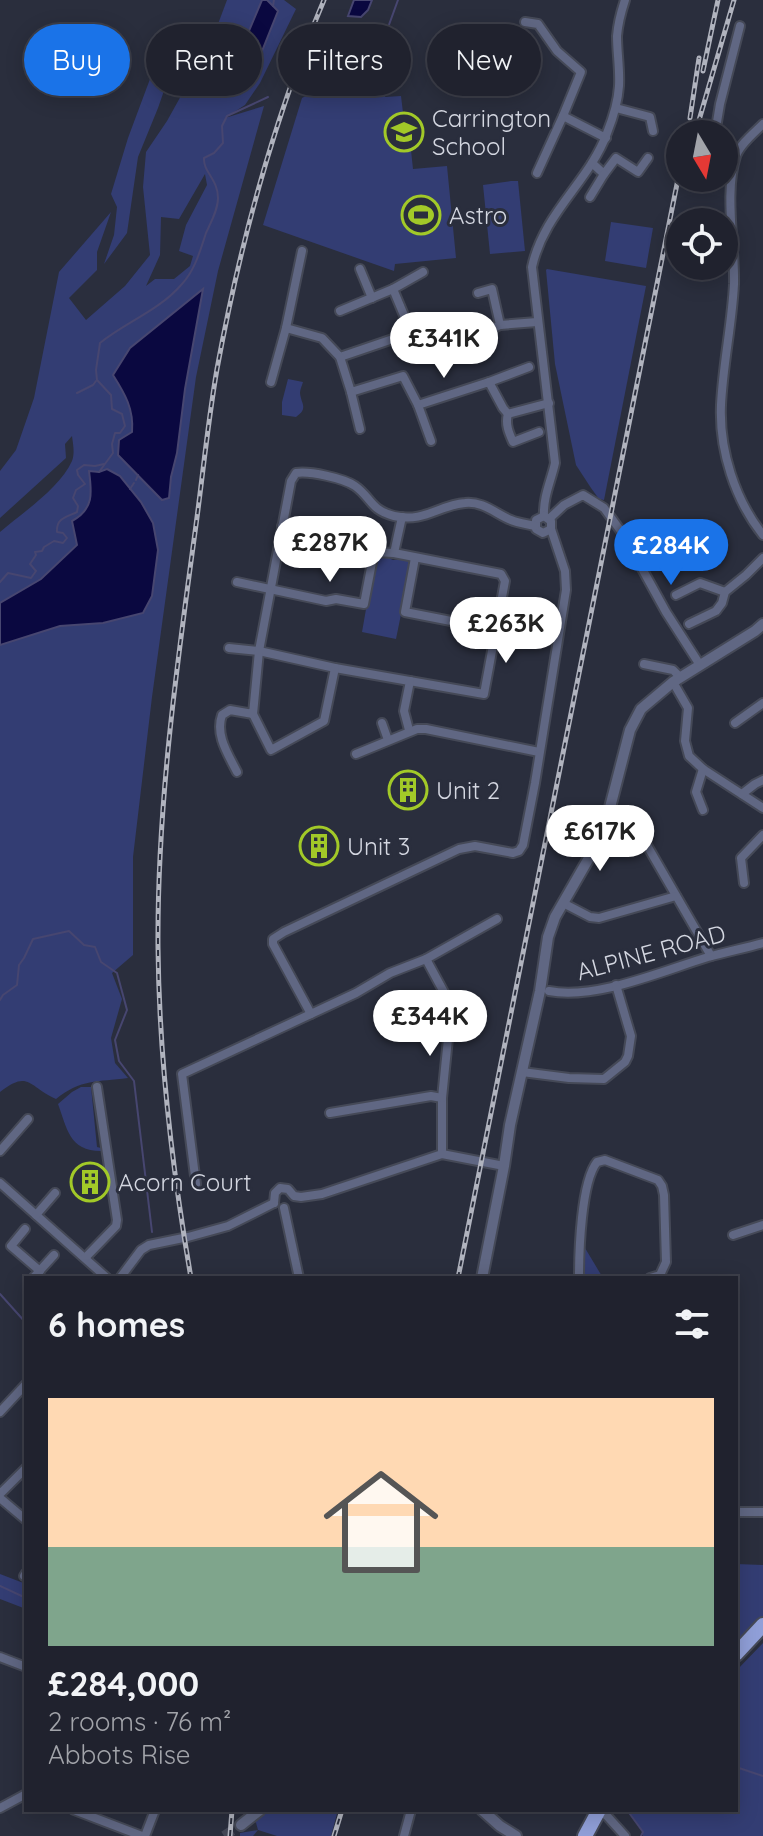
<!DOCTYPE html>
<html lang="en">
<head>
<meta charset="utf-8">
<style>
  :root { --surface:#20222e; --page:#2d2f3a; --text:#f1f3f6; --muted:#a2a4aa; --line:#3d3f4a; --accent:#1a73e8 }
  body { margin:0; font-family:Quicksand,sans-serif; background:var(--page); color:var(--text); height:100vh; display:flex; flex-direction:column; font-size:30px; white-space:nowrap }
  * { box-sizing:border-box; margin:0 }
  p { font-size:26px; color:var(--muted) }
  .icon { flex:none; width:44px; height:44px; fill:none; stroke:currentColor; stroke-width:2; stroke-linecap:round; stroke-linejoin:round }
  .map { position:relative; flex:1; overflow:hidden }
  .side { position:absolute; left:24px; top:1276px; width:714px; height:536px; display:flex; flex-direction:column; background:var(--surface); border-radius:0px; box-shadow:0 4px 20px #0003,0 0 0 2px var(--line) }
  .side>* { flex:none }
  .banner { position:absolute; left:24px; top:24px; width:716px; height:72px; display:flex; gap:16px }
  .needle { width:52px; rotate:170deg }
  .tools { position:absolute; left:666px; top:120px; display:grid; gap:16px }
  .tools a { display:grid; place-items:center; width:72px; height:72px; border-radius:50%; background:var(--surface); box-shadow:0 4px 20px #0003,0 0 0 2px var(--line); font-size:40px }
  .price { position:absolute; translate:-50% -68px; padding:0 18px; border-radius:28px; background:#fff; color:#222; font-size:26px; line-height:52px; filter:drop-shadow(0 2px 4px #0008) }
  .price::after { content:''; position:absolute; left:50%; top:48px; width:24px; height:18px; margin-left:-12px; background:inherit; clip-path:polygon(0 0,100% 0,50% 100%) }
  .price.selected { background:var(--accent); color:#fff }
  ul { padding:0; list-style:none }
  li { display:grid; align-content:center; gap:16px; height:424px; padding:0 24px }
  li+li { border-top:2px solid var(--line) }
  li span { display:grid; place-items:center; height:248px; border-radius:0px; color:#555 }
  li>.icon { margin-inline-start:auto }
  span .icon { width:144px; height:144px; fill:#fffc; stroke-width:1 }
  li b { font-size:34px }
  h2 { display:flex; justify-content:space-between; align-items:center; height:96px; padding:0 24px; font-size:34px }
  .tag { padding:0 28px; border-radius:36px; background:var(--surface); box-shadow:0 4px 20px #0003,0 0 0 2px var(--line); font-size:28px; line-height:72px }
  .tag.selected { background:var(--accent); color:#fff }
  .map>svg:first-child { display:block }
</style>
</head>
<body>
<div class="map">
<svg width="763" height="1836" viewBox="0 0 763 1836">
  <rect width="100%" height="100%" fill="#2a2e3d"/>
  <!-- green -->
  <g fill="#333d73" fill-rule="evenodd">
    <path d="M 227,0 L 284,0 L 296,9 L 260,83 L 245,105 L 225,118 L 264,106 L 218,271 L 196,377 L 152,697 L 133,857 L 133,955 L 112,973 L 122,999 L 111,1038 L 115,1063 L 128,1078 C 97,1082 81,1079 56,1099 C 29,1087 29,1069 0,1092 L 0,532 C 22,513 60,488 72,461 C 75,453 73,444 72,436 L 65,444 L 66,458 L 0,518 L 0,471 L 16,450 L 34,398 L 59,272 L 111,212 L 97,252 L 97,270 L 69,298 L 86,320 L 125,286 L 150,255 L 143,187 L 146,152 L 167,121 L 212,40 ZM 205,174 L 207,185 L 186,225 L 179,251 L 193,256 L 190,266 L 174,279 L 155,279 L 146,286 L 160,255 L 161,217 L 179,219 Z"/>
    <polygon points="174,62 158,108 138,157 127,233 104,264 114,235 117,207 111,194 128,138 150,79 162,68"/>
    <polygon points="364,66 381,67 385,97 401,96 404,121 408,122 413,169 447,166 456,258 395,264 394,271 263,225 302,98"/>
    <polygon points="511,181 518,181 525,251 490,254 483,185"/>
    <polygon points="611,222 653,228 646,268 605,261"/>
    <polygon points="547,269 646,286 604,500 599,499 591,488 576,465 555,364 546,270"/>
    <path d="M 288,379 L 303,382 C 302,386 300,389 300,393 C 301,404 309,408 296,417 L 282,415 L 282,402 Z"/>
    <polygon points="378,555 384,556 393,560 406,559 411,565 396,639 362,632 375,558"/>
    <path d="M 81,1087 L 91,1087 L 97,1147 L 101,1148 L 101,1151 C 69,1151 67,1128 58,1104 L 72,1092 Z"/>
    <polygon points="581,1247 585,1248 603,1278 583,1278"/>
    <polygon points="736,1564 763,1565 763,1617 736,1645"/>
    <polygon points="0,1574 26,1584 26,1609 0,1599"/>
    <polygon points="763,1643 763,1836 643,1836 643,1832 627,1810 736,1810 736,1671"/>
    <polygon points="261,1810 338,1810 331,1836 277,1836 258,1830 253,1836 240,1836 240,1833 258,1830 255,1819"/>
  </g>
  <!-- water -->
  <g fill="#0a0840" stroke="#474670" stroke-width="2">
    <polygon points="262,0 267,0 278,11 262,51 247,76 233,69"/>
    <polygon points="354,0 372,0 368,10 361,17 348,16"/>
    <path d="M 203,289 L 185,389 L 177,453 L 171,477 L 169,498 L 162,500 L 118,455 L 119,440 L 132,432 C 134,409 125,394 113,375 L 130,348 Z"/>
    <path d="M 107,469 L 120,476 L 141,502 L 153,523 L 158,550 L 152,596 L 143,613 L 103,623 L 60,626 L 0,645 L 0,603 L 41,579 L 77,545 L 72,521 C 94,509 92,493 89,471 L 99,472 Z"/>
  </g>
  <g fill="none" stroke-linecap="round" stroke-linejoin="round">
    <!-- stream -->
    <g stroke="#474670" stroke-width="2">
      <polyline points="273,6 274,0"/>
      <polyline points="310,82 320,78 342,39 382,44 398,0"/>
      <polyline points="77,393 93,385 96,381"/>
      <path d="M 99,472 L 113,453 L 112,444 L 115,433 L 120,433 L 125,426 L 122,414 L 112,409 L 111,395 L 97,380 L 96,370 L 100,343 C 126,322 160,310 182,284 C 195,270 200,251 206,233 C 211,222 218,210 218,198 C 218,179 203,172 204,158 L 214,153 L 223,143 L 222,126 L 227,116 L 268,97"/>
      <polyline points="136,480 138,475"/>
      <polyline points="130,489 134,483"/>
      <path d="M 0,582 L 8,573 L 31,578 L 36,571 L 30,564 L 36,555 L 35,552 L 42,551 L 44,547 L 54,541 L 63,543 L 67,538 L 63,533 L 57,532 C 56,518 67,517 77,512 L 78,506 L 73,498 L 76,490 L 85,484 L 78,475 L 77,470 L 84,465 L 95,466 L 104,464"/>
      <polyline points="0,1000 3,995 17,985 19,965 24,958 33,939 69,931 84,945 95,947 101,962 117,973 127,1010 115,1040 119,1061 134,1081 152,1232"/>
      <polyline points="0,1294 26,1323"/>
      <polyline points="0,1586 26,1598"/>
      <polyline points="736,1767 763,1776"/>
      <polyline points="627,1810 643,1832 641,1836"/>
    </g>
    <!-- tertiary-tunnel -->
    <polyline stroke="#444756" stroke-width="10" stroke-dasharray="10 5" stroke-linecap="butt" points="224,1836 241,1825"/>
    <defs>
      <g id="minor">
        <polyline points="525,22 538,24 557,51 581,72 563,116 606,138"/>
        <polyline points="616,108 650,117 653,131"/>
        <path d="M 763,124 C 754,133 740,144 736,156 C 724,192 735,245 734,284 C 732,324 723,364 721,405 C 719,450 735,500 763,535"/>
        <polyline points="718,134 716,128 720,104 740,26"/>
        <polyline points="724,142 738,150"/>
        <polyline points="592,163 604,174 616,158 638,172 648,158"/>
        <polyline points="537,173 563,116"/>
        <polyline points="590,197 604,174"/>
        <polyline points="360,269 372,298"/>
        <polyline points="393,289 411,332"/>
        <polyline points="478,293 492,289 500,325"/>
        <polyline points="340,311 393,289 423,272"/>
        <polyline points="286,328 322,338 340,357 434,325 447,352 500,325 537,322"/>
        <polyline points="340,357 351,392 403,376 418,405 489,382 503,408 508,414 549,403"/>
        <polyline points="271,382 286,328 302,251"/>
        <polyline points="489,382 529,367"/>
        <polyline points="351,392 360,429"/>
        <polyline points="418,405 431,441"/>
        <path d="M 508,414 C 505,424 509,433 513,442 L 539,432"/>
        <path d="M 544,516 C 543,497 551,481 555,463 L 532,267 C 544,212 589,182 607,133 C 613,118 618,102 619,86 C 620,69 617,53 617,36 C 618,24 621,12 625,0"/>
        <polyline points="544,516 536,520 536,529 543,533 551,529"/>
        <polyline points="550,518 564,505 583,495 604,508 623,534 666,612 700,665"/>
        <polyline points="394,553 402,517"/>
        <polyline points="415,558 405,612 497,630"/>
        <polyline points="237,582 326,601 336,599 364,604 374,552"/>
        <polyline points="676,595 700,583 725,592"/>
        <polyline points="689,624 716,611 722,603 725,592 746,575 763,558"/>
        <polyline points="229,648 259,651 335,668 484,694 505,581 501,574 394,553 374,552 325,540 321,533 282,526"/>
        <polyline points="644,664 673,670 680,677"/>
        <polyline points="673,682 688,708 685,741 689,756 703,769 763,808"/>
        <polyline points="253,714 271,750 324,721 335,668"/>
        <polyline points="382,723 388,740"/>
        <polyline points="735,723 763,703"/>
        <polyline points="409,730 404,711 410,681"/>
        <polyline points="356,754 417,729 426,729 539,752"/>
        <polyline points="703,769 696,792 703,810"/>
        <path d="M 237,772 C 228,754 215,735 222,715 L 230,710 L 253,714 L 259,651 L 291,481 L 296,473 C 310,471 343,478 355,486 C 371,497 370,510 394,516 C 424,523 439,505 465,503 C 483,501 496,514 511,520 C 518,523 527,524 535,526"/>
        <polyline points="742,794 755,784 763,780"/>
        <polyline points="607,819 637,828 711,956"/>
        <polyline points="744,883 741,858 763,835"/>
        <polyline points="563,903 590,917 599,918 676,896"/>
        <polyline points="426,959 446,996 450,1019 442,1098 442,1154"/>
        <path d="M 549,991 C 596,1000 662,971 708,957 C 726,952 745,948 763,943"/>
        <polyline points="311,1014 273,944 273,939 284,932 459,849 475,846 513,853 519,851 523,845 535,783 566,590 565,571 551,529 551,521 544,516"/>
        <polyline points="522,1072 569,1078 604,1079 625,1062 628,1056 631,1036 616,985"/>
        <polyline points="330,1113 431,1096 442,1098"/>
        <polyline points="0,1151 28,1119"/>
        <polyline points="0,1183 107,1278"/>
        <polyline points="196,1184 182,1074 356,993 390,973 426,959 497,919"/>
        <polyline points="274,1203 275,1193 280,1188 288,1189 294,1196 301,1197 322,1194 442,1154 504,1166"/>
        <polyline points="284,1208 299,1278"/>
        <polyline points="36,1215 55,1193"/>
        <polyline points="25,1229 11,1246 40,1271"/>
        <polyline points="733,1235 763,1225"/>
        <polyline points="85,1258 116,1226 117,1220 97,1087"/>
        <polyline points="34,1277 54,1255"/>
        <polyline points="120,1278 141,1250 149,1245 188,1237 228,1226 274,1203"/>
        <path d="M 579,1278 C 579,1252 581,1182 597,1162 L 605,1160 L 658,1180 L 662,1186 L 664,1195 L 666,1262 L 660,1275 L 650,1278"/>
        <polyline points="0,1412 26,1384"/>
        <polyline points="0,1494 26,1468"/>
        <polyline points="0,1498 26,1520"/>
        <polyline points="736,1512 763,1512"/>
        <polyline points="24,1576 26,1573"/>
        <polyline points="0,1657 26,1667"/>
        <polyline points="0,1808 26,1794"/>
        <polyline points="74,1810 142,1836"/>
        <polyline points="599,1810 607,1816 625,1836"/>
        <polyline points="145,1836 155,1810"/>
        <polyline points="404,1836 411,1810"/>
      </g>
      <g id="tertiary">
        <polyline points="482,1278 504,1166 510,1125 540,991 548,937 555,917 593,851 607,819 630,730 641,709 673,682 755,631 763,624"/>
        <polyline points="482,1810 500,1826 516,1836"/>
        <polyline points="241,1825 260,1810"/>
      </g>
      <g id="primary">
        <polyline points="736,1654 763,1625"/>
        <polyline points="585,1836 599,1810"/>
      </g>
    </defs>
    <!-- minor casing -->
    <use href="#minor" stroke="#454957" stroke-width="12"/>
    <!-- tertiary casing -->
    <use href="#tertiary" stroke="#454957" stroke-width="14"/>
    <!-- primary casing -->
    <use href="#primary" stroke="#454957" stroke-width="18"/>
    <!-- minor -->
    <use href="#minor" stroke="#606783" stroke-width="8"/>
    <!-- tertiary -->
    <use href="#tertiary" stroke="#606783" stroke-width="10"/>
    <!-- primary -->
    <use href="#primary" stroke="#909fd8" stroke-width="14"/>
    <defs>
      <g id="rail">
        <polyline points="703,71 718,0"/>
        <polyline points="690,118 699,58"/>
        <polyline points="695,134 734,0"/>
        <path d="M 191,1278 C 172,1168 159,1058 158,947 C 157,806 177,664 196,525 C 203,473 208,421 217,369 C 240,244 274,118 324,0"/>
        <polyline points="458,1278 680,169"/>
        <polyline points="230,1836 232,1810"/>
        <polyline points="334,1836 342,1810"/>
      </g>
    </defs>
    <!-- rail casing -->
    <use href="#rail" stroke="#b0b3be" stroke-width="5"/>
    <!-- rail -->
    <use href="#rail" stroke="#2a2e3d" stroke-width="2" stroke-dasharray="6" stroke-linecap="butt"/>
  </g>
  <!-- icons -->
  <defs>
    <symbol id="school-ring" viewBox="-11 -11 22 22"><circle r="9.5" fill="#2a2e3d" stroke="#a2c928" stroke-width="1.5"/><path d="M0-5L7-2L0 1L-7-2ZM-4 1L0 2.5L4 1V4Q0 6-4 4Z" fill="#a2c928"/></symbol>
    <symbol id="stadium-ring" viewBox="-11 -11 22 22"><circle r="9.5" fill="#2a2e3d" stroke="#a2c928" stroke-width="1.5"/><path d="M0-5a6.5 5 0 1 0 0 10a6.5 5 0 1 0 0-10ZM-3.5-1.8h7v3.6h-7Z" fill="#a2c928"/></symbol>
    <symbol id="building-ring" viewBox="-11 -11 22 22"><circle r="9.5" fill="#2a2e3d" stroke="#a2c928" stroke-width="1.5"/><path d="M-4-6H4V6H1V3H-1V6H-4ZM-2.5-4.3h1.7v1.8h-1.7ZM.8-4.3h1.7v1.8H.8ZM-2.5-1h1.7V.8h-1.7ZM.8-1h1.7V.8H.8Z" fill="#a2c928"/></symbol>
  </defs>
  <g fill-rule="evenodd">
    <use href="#school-ring" x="382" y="110" width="44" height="44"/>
    <use href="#stadium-ring" x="399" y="193" width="44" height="44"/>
    <use href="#building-ring" x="386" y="768" width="44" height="44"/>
    <use href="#building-ring" x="297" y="824" width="44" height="44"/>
    <use href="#building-ring" x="68" y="1160" width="44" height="44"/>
  </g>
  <g text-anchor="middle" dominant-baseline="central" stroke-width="6" stroke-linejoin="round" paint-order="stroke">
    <!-- poi labels -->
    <g font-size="24" fill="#d4d7e1" stroke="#2a2e3d" text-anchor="start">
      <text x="432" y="118">Carrington<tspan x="432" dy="28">School</tspan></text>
      <text x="449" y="215">Astro</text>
      <text x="436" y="790">Unit 2</text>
      <text x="347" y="846">Unit 3</text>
      <text x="118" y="1182">Acorn Court</text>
    </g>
    <!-- street labels -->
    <g font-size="24" fill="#d4d7e1" stroke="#2a2e3d">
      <text transform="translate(651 952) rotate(-15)">ALPINE ROAD</text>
    </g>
  </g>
</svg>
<div class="tools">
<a><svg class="needle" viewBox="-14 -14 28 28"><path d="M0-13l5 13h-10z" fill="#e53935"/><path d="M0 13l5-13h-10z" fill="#a2a4aa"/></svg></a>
<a><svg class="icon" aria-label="locate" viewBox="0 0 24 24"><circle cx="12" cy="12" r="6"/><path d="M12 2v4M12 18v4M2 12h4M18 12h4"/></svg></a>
</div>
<b class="price" style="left:444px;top:380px">£341K</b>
<b class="price" style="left:330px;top:584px">£287K</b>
<b class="price selected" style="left:671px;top:587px">£284K</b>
<b class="price" style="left:506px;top:665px">£263K</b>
<b class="price" style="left:600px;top:873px">£617K</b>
<b class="price" style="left:430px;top:1058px">£344K</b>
<div class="banner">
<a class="tag selected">Buy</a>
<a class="tag">Rent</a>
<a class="tag">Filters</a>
<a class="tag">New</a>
</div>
<section class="side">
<h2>6 homes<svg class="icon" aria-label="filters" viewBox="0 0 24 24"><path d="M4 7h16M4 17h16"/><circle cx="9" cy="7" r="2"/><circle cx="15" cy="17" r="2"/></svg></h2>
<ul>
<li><span style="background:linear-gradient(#ffd9b3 60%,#7fa58c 0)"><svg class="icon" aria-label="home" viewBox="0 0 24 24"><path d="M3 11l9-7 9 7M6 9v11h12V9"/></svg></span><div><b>£284,000</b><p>2 rooms · 76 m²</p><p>Abbots Rise</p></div></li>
</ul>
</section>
</div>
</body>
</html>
